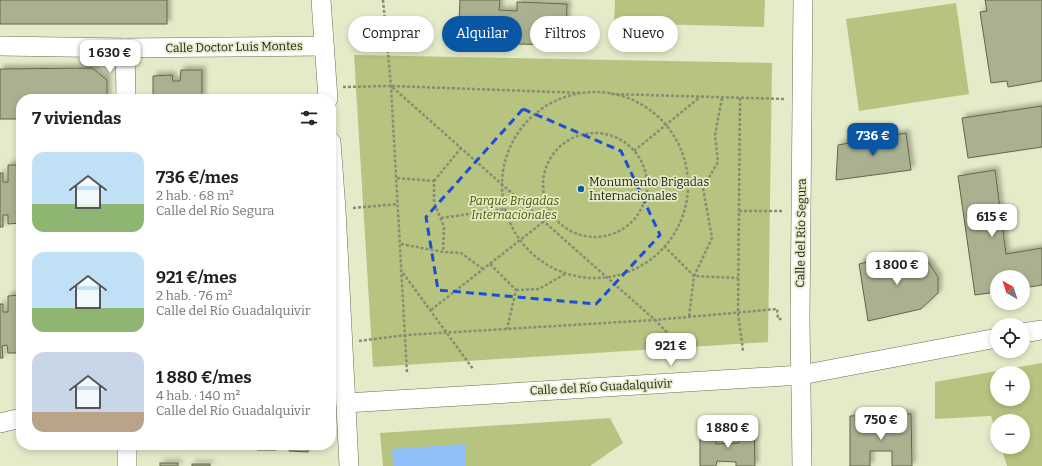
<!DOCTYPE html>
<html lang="es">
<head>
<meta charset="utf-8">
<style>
  :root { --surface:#fff; --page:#f6f6f6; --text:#222; --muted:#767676; --accent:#0956a5 }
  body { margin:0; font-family:Bitter,serif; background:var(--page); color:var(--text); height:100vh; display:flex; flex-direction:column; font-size:15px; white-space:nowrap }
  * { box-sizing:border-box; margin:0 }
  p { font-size:13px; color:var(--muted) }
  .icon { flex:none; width:22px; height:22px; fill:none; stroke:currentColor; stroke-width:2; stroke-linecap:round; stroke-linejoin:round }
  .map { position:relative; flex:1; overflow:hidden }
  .details { position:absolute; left:16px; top:94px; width:320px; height:356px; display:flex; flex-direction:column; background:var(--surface); border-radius:16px; box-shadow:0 2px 6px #0003 }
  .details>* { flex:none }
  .banner { position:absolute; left:348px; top:16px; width:380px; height:36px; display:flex; gap:8px }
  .needle { width:26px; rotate:321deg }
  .controls { position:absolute; left:990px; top:270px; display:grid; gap:8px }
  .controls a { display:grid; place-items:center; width:40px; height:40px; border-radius:50%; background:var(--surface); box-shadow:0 2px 6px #0003; font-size:20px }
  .price { position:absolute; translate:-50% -34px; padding:0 9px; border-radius:8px; background:#fff; color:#222; font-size:13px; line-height:26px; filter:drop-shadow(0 1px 2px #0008) }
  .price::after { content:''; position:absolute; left:50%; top:24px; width:12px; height:9px; margin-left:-6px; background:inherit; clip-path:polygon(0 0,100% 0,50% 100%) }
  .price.on { background:var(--accent); color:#fff }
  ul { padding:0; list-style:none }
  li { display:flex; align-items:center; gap:12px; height:100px; padding:0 16px }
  li span { display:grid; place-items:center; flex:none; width:112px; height:80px; border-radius:12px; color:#555 }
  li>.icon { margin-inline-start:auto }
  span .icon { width:48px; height:48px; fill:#fffc; stroke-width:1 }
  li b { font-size:17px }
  h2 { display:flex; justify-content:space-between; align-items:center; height:48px; padding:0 16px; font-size:17px }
  .chip { padding:0 14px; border-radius:18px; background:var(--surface); box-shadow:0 2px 6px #0003; font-size:14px; line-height:36px }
  .chip.on { background:var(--accent); color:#fff }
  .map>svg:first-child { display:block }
</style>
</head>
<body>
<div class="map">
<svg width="1042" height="466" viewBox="0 0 1042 466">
  <defs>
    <filter id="shadow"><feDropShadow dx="3.5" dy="-3.5" stdDeviation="2" flood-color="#0004"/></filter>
  </defs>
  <rect width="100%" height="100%" fill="#e4ebc8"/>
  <!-- green -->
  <g fill="#b7c480" fill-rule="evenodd">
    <polygon points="615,0 765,0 764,27 614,23"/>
    <polygon points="956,3 969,94 859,111 846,19"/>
    <polygon points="354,55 772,63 768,342 373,367"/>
    <path d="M 1042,363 L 1042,466 L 1007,466 L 1001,447 L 1023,447 L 1023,421 L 997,421 L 997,434 L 991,416 L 935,419 L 935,382 ZM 997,373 L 1023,373 L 1023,399 L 997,399 Z"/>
    <polygon points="610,418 623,443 590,466 383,466 380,433"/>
  </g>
  <!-- water -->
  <polygon fill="#91bffa" points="465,444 466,466 393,466 392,449"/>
  <!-- building -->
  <g fill="#aab190" stroke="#616748" filter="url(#shadow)">
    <rect x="0" y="0" width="167" height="24"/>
    <polygon points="460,0 500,0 499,10 517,11 517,2 567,4 566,45 516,44 516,38 499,37 499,44 458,42"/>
    <polygon points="985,0 1042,0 1042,81 1008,87 1007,81 991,83 980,12 987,11"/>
    <polygon points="92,68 107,80 107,99 21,99 21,119 0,119 0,69"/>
    <polygon points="181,70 202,70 202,99 153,99 153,76 172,75 173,81 180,81"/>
    <polygon points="1042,106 1042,147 968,158 962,118"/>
    <polygon points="906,133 911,170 836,180 838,145"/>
    <polygon points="8,165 21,165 21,223 8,224 8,215 3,215 3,227 0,227 0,173 3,173 3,182 8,182"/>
    <polygon points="995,170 1006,254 1042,248 1042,285 1023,288 1023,277 997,277 997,292 975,295 958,176"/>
    <polygon points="894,256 912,256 929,263 938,277 938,293 921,309 868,321 859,264"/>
    <polygon points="21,295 21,353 8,353 7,345 2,346 3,358 0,358 0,304 3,304 3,312 8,312 8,296"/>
    <polygon points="892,414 911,414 912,466 892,466 892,451 870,451 870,466 850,466 850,416 870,415 870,432 892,432"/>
    <polygon points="754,426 755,466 736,466 736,462 717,461 716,466 700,466 700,430 714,429 716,444 739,443 740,427"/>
    <polygon points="257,445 308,445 308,452 289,451 289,445 276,445 276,450 257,450"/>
    <rect x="160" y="463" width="18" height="3"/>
    <rect x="192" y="464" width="18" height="2"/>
  </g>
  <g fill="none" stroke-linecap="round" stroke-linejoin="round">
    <defs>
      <g id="minor">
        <polyline points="321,0 328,99"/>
        <polyline points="0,46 125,48 324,46"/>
        <polyline points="125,48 126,99"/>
        <polyline points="331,142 336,210 349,466"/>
        <polyline points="1023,333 1042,330"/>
        <polyline points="346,403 801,375 997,338"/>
        <polyline points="0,423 21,418"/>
        <polyline points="127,466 127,445"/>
        <polyline points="802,466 800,319 803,0"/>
      </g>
    </defs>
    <!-- minor casing -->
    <use href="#minor" stroke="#696f50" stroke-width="20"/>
    <!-- path -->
    <g stroke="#878d74" stroke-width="2.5" stroke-dasharray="3 2" stroke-linecap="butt">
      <polyline points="383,0 391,86 407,373"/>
      <polyline points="392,86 582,93"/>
      <polyline points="343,87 391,86 655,320 689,355"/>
      <circle cx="595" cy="185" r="93"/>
      <polyline points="611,94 784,99"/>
      <polyline points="722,98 715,135 718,162 703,188 712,238 694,276 738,278"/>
      <polyline points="740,98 738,313 743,351"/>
      <circle cx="595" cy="185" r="52"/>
      <polyline points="634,151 700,97"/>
      <polyline points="397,178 434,181 434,202 444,227 443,252"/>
      <polyline points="434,181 461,148"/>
      <polyline points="353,208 398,204"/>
      <polyline points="739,211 784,211"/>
      <polyline points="441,218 505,209"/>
      <polyline points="401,244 443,252 461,253 483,269"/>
      <polyline points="664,246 694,276 689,317"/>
      <polyline points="490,264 516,290 507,329"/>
      <polyline points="403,273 473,369"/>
      <polyline points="516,290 539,289 565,274"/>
      <polyline points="431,310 552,215"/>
      <polyline points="359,341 406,335 655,320 777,309 778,319 783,319"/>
    </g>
    <!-- minor -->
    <use href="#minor" stroke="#fff" stroke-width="19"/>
  </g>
  <!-- marked area -->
  <path fill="none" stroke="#1d4ed8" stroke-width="3" stroke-dasharray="8 5" stroke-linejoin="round" d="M 523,109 L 621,151 L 660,235 L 596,304 L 438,290 L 426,217 Z"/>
  <!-- markers -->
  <circle fill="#0956a5" stroke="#e4ebc8" stroke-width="1.5" cx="581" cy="189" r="4"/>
  <g text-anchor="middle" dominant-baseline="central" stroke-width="3.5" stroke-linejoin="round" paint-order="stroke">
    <!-- street labels -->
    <g font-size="12" fill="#222518" stroke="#e4ebc8">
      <text transform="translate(234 47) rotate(-1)">Calle Doctor Luis Montes</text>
      <text transform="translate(801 233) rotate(-89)">Calle del Río Segura</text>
      <text transform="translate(601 387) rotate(-3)">Calle del Río Guadalquivir</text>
    </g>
    <!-- poi labels -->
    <g font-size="12" fill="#222518" stroke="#e4ebc8" text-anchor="start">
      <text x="589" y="182">Monumento Brigadas<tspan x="589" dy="14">Internacionales</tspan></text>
    </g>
    <!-- park labels -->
    <g font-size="12" font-style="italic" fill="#4e5800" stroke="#e4ebc8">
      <text x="514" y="201">Parque Brigadas<tspan x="514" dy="14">Internacionales</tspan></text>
    </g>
  </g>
</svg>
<div class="controls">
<a><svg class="needle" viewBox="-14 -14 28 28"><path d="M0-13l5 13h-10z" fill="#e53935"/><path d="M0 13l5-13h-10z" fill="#767676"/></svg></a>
<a><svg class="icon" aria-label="locate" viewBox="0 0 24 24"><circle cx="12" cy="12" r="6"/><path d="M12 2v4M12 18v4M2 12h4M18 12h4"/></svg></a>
<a>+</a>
<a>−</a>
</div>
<b class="price" style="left:110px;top:74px">1 630 €</b>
<b class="price on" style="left:873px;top:157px">736 €</b>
<b class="price" style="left:992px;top:238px">615 €</b>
<b class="price" style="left:897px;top:286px">1 800 €</b>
<b class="price" style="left:671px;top:367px">921 €</b>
<b class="price" style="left:881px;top:441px">750 €</b>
<b class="price" style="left:728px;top:449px">1 880 €</b>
<div class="banner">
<a class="chip">Comprar</a>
<a class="chip on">Alquilar</a>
<a class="chip">Filtros</a>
<a class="chip">Nuevo</a>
</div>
<section class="details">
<h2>7 viviendas<svg class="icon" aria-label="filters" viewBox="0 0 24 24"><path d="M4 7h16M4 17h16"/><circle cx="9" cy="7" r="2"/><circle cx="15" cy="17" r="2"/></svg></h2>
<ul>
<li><span style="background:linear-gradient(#bfe0f5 65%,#8fb573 0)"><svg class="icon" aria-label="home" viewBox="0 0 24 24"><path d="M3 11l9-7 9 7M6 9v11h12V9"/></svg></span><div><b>736 €/mes</b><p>2 hab. · 68 m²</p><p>Calle del Río Segura</p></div></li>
<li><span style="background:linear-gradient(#bfe0f5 70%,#8fb573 0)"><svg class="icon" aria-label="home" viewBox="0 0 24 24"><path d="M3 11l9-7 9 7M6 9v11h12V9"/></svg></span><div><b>921 €/mes</b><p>2 hab. · 76 m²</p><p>Calle del Río Guadalquivir</p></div></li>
<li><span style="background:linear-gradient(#c9d6e8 75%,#b9a48a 0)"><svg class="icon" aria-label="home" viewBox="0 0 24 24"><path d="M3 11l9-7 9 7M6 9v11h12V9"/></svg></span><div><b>1 880 €/mes</b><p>4 hab. · 140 m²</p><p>Calle del Río Guadalquivir</p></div></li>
</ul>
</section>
</div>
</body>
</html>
